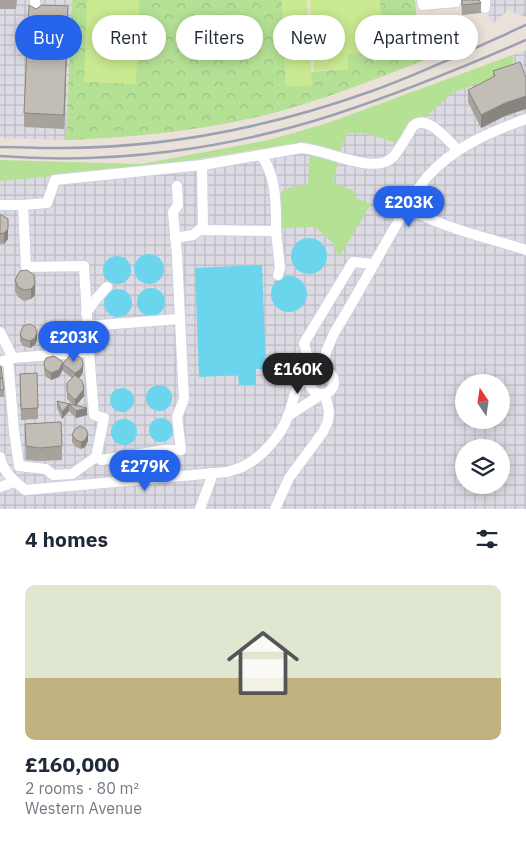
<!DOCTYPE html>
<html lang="en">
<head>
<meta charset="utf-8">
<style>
  :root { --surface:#fff; --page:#f2f2f3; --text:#1f2937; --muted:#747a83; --accent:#2563eb }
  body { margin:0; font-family:"IBM Plex Sans",sans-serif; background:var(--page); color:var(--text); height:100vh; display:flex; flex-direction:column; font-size:19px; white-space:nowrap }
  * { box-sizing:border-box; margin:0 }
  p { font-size:16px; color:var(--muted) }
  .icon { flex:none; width:28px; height:28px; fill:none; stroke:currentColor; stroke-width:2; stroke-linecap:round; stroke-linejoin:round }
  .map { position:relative; height:509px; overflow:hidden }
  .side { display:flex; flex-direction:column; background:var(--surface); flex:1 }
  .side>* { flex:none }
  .guide { position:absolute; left:15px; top:15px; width:496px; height:45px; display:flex; gap:10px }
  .needle { width:32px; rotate:347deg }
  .tools { position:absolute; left:455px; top:374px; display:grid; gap:10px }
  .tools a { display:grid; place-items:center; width:55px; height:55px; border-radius:50%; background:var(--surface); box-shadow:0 2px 12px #0003; font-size:25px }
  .price { position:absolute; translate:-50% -42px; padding:0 11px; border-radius:18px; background:var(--accent); color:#fff; font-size:16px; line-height:32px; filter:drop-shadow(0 1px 2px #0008) }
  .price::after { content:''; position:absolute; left:50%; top:30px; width:15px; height:11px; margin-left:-8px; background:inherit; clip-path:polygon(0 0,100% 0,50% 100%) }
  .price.on { background:#222; color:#fff }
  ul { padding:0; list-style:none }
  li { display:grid; align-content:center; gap:10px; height:265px; padding:0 25px }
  li span { display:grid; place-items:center; height:155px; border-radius:10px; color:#555 }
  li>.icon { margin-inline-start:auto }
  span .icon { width:90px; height:90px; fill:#fffc; stroke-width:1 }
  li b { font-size:21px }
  h2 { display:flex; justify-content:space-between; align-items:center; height:60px; padding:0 25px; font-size:21px }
  .tag { padding:0 18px; border-radius:22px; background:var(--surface); box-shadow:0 2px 12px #0003; font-size:18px; line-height:45px }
  .tag.on { background:var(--accent); color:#fff }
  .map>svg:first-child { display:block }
</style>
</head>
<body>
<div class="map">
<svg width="526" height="509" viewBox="0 0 526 509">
  <defs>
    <pattern id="industrial-grid" width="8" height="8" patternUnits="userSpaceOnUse" patternTransform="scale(1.25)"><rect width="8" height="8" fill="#dcdae2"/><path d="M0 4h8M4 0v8" fill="none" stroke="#bdbbc2"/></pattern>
    <pattern id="park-crowns" width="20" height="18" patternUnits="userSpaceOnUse" patternTransform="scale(1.25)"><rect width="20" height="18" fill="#b5e195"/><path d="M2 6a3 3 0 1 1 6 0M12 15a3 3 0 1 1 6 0" fill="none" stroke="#9cc180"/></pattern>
  </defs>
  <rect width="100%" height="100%" fill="#eae1d9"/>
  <!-- industrial -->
  <g fill="url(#industrial-grid)" fill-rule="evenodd">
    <polygon points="0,0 72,0 66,140 0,138"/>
    <polygon points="488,0 526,0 526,17 508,10 494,23 489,18"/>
    <path d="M 526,50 L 526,509 L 0,509 L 0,175 L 41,177 L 169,166 L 305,142 L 513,68 L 513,55 ZM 464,382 L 501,382 L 501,420 L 464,420 ZM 464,448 L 501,448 L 501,485 L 464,485 Z"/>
  </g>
  <!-- grass -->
  <path fill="#b5e195" d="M 513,55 L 513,71 L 454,92 L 396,143 L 366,133 L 347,133 L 342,146 L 333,183 L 356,191 L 354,197 L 371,204 L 339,257 L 333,243 L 315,227 L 282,228 L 279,194 C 287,186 297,186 308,185 L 309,158 L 315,146 L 284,145 L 143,168 L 0,181 L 0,160 L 141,164 L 269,140 L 328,123 Z"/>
  <!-- park -->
  <path fill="url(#park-crowns)" d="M 72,0 L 282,0 L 286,86 L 311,85 L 311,72 L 348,69 L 348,54 L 380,0 L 415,0 L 418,33 L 473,27 L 473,36 L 460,46 C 400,69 340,95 277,112 C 208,130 138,137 66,140 Z"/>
  <!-- pitch -->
  <g fill="#cae990">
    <polygon points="87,0 139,0 136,84 84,82"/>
    <polygon points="282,0 307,0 312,85 286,87"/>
    <polygon points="310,0 380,0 383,52 348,54 348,69 314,71"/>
  </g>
  <!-- water -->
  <g fill="#6bd5ed">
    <circle cx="309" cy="256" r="18"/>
    <circle cx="149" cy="269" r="15"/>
    <circle cx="117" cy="270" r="14"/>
    <polygon points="262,265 266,369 256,369 256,385 239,385 238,375 199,377 195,268"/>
    <circle cx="289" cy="294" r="18"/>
    <circle cx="151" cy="302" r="14"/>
    <circle cx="118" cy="303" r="14"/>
    <circle cx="159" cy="398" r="13"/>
    <circle cx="122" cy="400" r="12"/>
    <circle cx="161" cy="430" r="12"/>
    <circle cx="124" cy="432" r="13"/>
  </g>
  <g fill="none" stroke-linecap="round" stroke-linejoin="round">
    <defs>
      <g id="minor">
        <polyline points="35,0 36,16"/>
        <polyline points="422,0 423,5 456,2 456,0"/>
        <polyline points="485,0 485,8"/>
        <path d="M 202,165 L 301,148 C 326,149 376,177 394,156 C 401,147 407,136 413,126 C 427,113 448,141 458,150"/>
        <polyline points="0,205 23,205 26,267 84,266 89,352 13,358"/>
        <polyline points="23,205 47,203 55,180 202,165 203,227 193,235 175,238"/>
        <path d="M 407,207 C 443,229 487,237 526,250"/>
        <path d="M 199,230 L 276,231 C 276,205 277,177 261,155"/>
        <polyline points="276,231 280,268 278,275"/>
        <polyline points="86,313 96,299 107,287"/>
        <polyline points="87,326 180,319 177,255 173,212 178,205 177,186"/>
        <polyline points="0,332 13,358 0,362"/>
        <polyline points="60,335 75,340 88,339"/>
        <polyline points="8,359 14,431 19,466 46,469 53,475 72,474 96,457 104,418 94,415 89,352"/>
        <circle cx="322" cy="382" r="12"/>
        <path d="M 323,370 L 326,352 L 334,333 C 354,301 372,267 391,234 C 402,216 414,192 428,176 C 454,147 490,132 526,119"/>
        <polyline points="288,416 322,394"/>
        <path d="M 0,457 C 3,472 14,481 25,490 L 227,472 C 232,470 238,469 242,467 C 261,458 281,436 288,416 C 295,399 293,383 312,375 L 304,343 L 353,262 L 374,264"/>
        <polyline points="96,457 101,460 165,450 181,450 177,417 184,399 180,319"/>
        <polyline points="0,487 14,482"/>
        <polyline points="200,509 211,479 211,473"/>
        <polyline points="275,509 289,478 323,432 328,421 329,411 325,394"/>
      </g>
    </defs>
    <!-- minor casing -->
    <use href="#minor" stroke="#ced3e1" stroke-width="12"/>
    <!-- minor -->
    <use href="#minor" stroke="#fff" stroke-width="10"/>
    <!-- rail -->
    <g stroke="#9ca1b2" stroke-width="2.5">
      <path d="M 0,147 C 18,147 35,148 53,148 C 161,149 271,127 372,91 C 425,72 475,48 526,25"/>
      <path d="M 0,156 C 112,165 229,149 336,114 C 400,93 464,67 526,40"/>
    </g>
  </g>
  <!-- wall -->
  <g fill="#a7a39c">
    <polygon points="0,0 17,0 16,9 0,9"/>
    <polygon points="461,0 479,0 481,3 481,13 462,15"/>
    <polygon points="36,9 68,20 64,129 24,127 24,113"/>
    <polygon points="493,71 526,78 505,116 481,128 468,102 468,90 493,77"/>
    <polygon points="0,214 8,239 4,244 0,244"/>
    <polygon points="20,271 35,295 31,299 24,301 18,297 15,291 15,280"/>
    <polygon points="20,334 37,340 35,345 30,348 23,346 20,341"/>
    <polygon points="44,363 63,369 59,377 51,380 45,376 44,370"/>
    <polygon points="63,364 83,372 80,377 78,378 84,396 76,405 87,415 76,418 69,411 62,419 57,408 57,401 72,404 67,399 67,383 72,378 63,371"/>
    <polygon points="0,366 4,390 4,397 0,397"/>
    <polygon points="20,374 38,408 38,419 21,420"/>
    <polygon points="25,424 62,446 62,460 40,461 26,460"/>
    <polygon points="72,435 88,441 85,447 81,449 76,447 72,442"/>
  </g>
  <!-- shaded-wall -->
  <g fill="#88847f">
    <polygon points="68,6 68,20 64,129 64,115"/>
    <polygon points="526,96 526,109 505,116 481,128 481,115 505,103"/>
    <polygon points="8,229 8,239 4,244 4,233"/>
    <polygon points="35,284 35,295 31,299 31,289"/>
    <polygon points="37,332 37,340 35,345 30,348 30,341"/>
    <polygon points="63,362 63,369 59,377 51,380 51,373"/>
    <polygon points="83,365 83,372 80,377 75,380 75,373"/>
    <polygon points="84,389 84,396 75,407 75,400"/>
    <polygon points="69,404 69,411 62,419 62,412"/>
    <polygon points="87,408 87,415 76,418 76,411"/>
    <polygon points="88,434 88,441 85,447 81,449 81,442"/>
  </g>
  <!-- building -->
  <g fill="#c2bdb5" stroke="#88847f">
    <polygon points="462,0 479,0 481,3 462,5"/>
    <polygon points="29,5 36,9 42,5 68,6 64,115 24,113"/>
    <polygon points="520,62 526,78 526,96 505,103 481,115 468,90 495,76 493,71"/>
    <polygon points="0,214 8,219 8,229 4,233 0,234"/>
    <polygon points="27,270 34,275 35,284 31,289 24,290 18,287 15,280 20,271"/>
    <polygon points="30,324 35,327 37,332 35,338 30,341 23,339 20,334 23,326"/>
    <polygon points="75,354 82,359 83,365 80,370 75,373 63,364 70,355"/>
    <polygon points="54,356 63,362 59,370 51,373 45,369 44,363 46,358"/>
    <polygon points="0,366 1,366 4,390 0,390 0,380 2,378 0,377"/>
    <polygon points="37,373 38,408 21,409 20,374"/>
    <polygon points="75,375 82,381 84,389 75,400 67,392 67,383"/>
    <polygon points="57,401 87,408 76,411 69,404 62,412"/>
    <polygon points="61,422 62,446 40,448 26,446 25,424"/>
    <polygon points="80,426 86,429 88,434 85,440 81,442 76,440 72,435 75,429"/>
  </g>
</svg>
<div class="tools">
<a><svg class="needle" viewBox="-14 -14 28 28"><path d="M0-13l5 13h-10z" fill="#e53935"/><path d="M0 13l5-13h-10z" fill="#747a83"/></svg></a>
<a><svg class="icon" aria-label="layers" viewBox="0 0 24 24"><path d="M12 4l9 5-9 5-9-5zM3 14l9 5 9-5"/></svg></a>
</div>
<b class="price" style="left:409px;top:228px">£203K</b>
<b class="price" style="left:74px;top:363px">£203K</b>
<b class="price on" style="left:298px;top:395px">£160K</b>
<b class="price" style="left:145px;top:492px">£279K</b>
<div class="guide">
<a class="tag on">Buy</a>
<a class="tag">Rent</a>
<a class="tag">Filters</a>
<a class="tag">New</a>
<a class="tag">Apartment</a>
</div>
</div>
<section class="side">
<h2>4 homes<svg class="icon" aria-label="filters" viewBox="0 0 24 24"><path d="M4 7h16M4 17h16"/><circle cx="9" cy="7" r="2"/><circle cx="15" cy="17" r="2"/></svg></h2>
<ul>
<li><span style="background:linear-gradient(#dfe7d0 60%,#c2b280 0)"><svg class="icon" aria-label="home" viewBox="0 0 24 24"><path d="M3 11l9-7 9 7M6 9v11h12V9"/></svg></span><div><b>£160,000</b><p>2 rooms · 80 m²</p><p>Western Avenue</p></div></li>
</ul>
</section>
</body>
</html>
